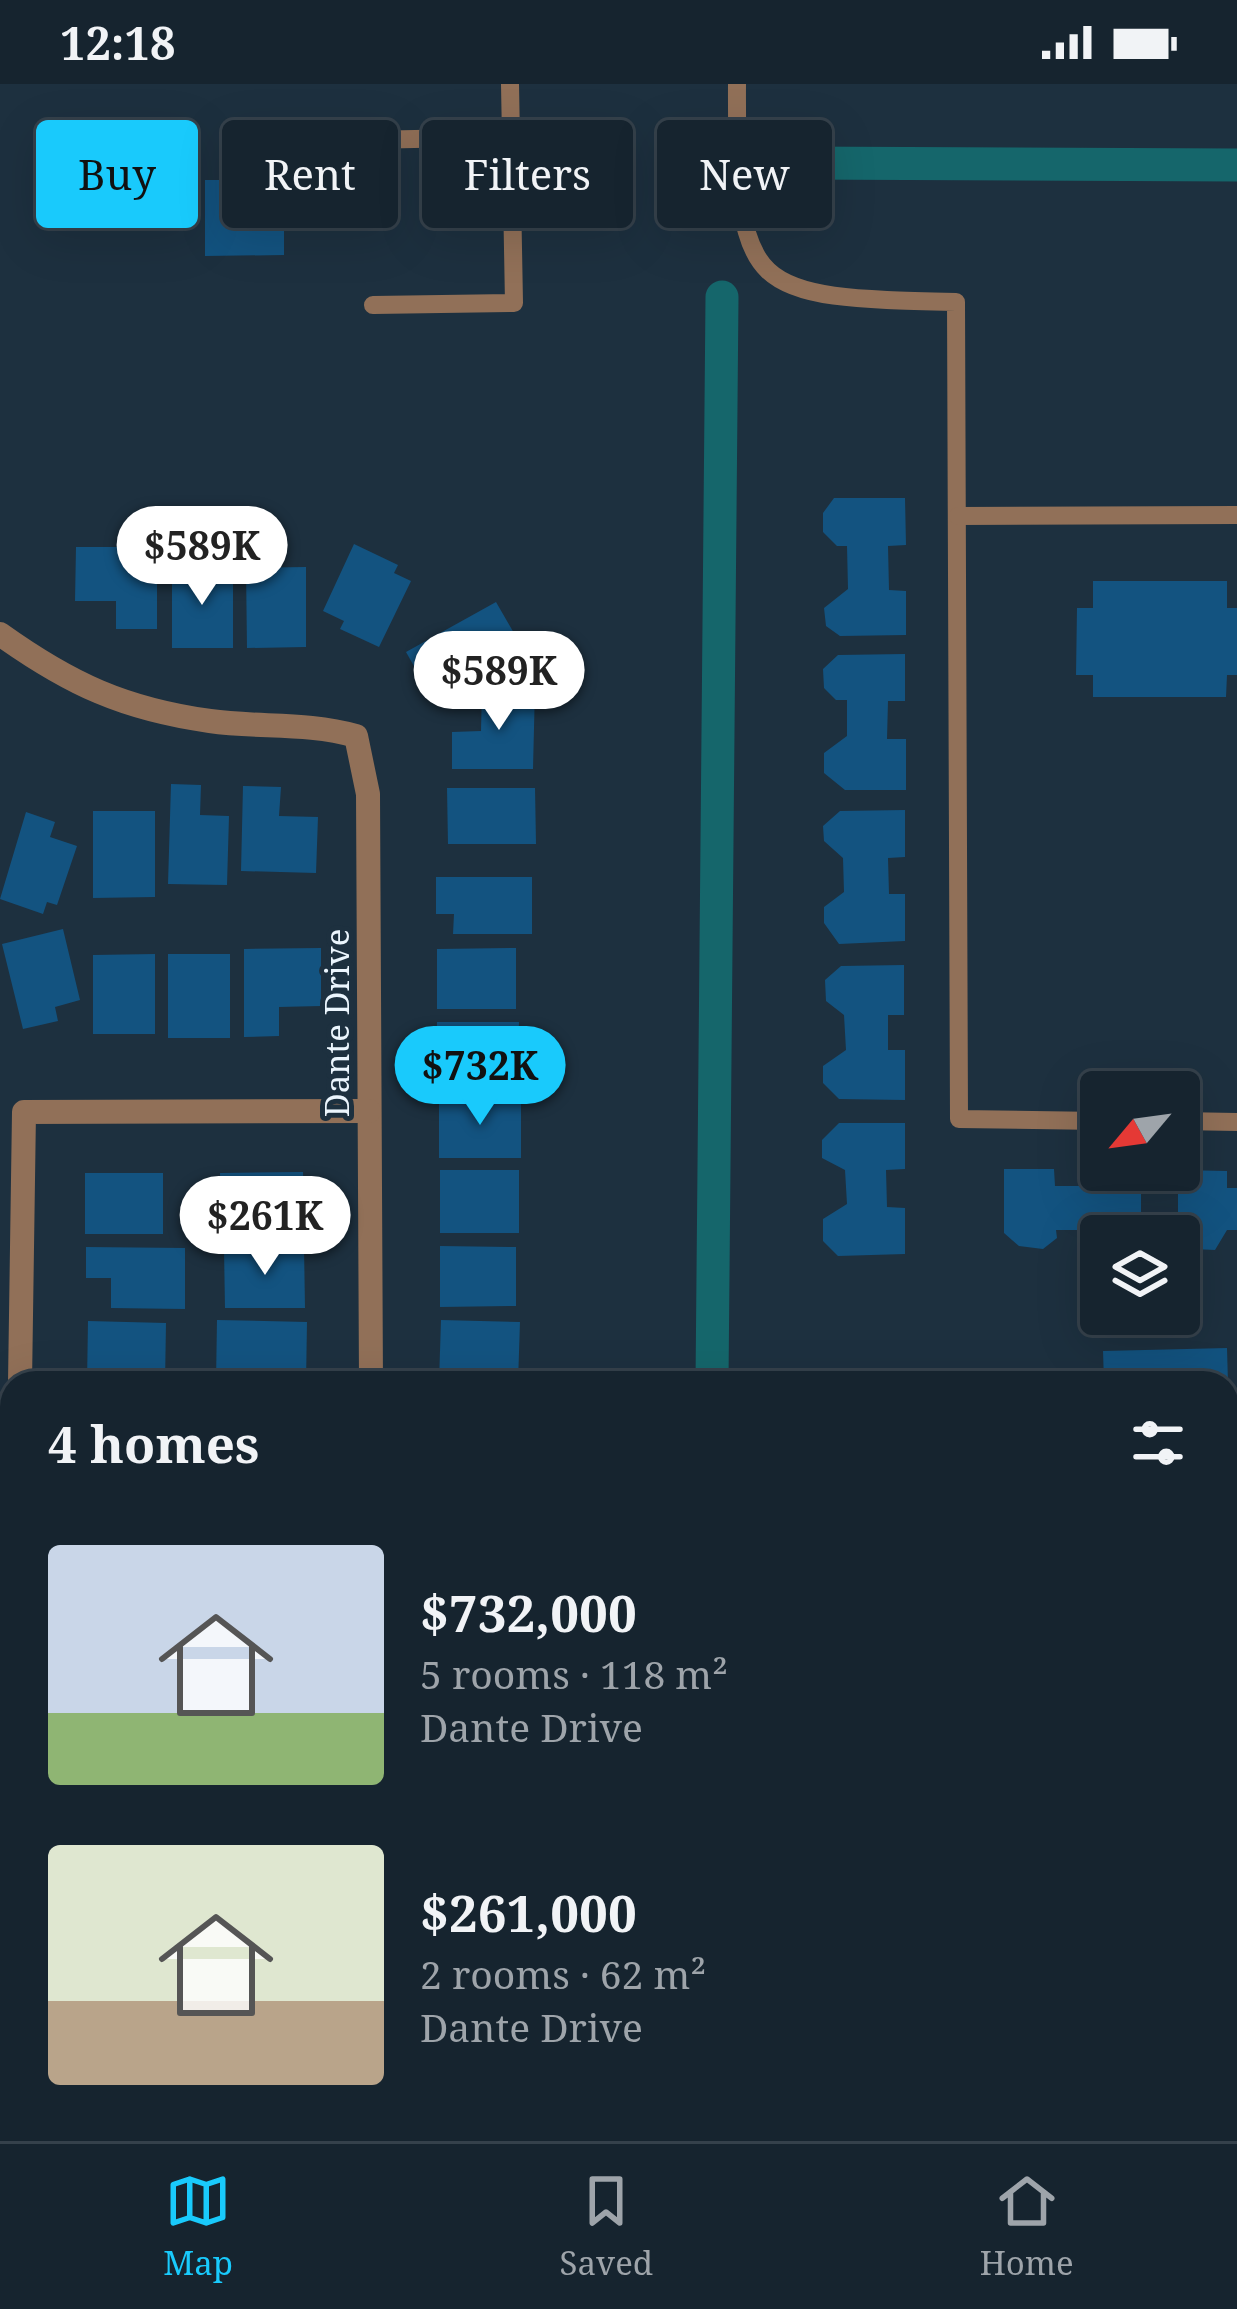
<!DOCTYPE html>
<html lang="en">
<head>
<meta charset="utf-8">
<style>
  :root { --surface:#16242f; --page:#1f2c37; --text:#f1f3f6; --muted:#9ea4aa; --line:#35414b; --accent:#19cafc }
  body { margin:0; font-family:"Noto Serif",serif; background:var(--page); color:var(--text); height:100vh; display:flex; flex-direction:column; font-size:45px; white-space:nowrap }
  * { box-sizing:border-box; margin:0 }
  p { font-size:39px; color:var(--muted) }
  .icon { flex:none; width:66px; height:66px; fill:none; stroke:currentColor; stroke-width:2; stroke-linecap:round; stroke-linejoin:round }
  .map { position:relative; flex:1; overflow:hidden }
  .side { position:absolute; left:0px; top:1287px; width:1239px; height:771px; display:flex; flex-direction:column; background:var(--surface); border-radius:36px 36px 0 0; box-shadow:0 12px 48px #0002,0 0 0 3px var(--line) }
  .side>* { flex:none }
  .guide { position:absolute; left:36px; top:36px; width:1167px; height:108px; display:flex; gap:24px }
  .needle { width:78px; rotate:241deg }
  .buttons { position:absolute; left:1080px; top:987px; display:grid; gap:24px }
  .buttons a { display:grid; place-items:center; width:120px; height:120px; border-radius:12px; background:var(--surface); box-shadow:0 12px 48px #0002,0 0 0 3px var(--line); font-size:60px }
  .price { position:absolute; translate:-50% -102px; padding:0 27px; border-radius:42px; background:#fff; color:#222; font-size:39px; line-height:78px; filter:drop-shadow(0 3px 6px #0008) }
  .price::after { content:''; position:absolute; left:50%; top:72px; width:36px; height:27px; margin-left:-18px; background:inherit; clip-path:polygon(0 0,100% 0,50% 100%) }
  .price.active { background:var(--accent); color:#111 }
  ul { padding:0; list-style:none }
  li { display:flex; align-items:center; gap:36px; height:300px; padding:0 48px }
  li span { display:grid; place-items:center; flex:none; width:336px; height:240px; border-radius:12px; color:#555 }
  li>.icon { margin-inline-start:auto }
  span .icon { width:144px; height:144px; fill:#fffc; stroke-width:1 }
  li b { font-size:51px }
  h2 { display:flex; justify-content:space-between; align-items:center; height:144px; padding:0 48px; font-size:51px }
  .chip { padding:0 42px; border-radius:12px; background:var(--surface); box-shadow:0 12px 48px #0002,0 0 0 3px var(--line); font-size:42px; line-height:108px }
  .chip.active { background:var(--accent); color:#111 }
  .status { display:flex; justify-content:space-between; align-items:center; height:84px; padding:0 60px; background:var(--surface); direction:ltr }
  .status svg { height:33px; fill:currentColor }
  .dock { display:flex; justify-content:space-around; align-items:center; height:168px; border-top:3px solid var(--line); background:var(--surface); font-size:33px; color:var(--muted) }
  .dock a { display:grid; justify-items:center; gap:6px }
  .dock .active { color:var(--accent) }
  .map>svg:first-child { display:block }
</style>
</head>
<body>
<div class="status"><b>12:18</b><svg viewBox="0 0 49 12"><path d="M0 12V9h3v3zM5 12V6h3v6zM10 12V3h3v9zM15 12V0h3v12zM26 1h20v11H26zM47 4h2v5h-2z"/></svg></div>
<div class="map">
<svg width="1237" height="2057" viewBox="0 0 1237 2057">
  <rect width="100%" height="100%" fill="#1d303f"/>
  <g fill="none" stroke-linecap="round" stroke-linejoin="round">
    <!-- canal -->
    <g stroke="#15666b" stroke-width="33">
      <polyline points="796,79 1237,81"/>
      <polyline points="712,1299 722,213"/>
      <polyline points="705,2057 705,2046"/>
    </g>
  </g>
  <!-- building -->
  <g fill="#135380">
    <polygon points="263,66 263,95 284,94 284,171 205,172 205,96 221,96 221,67"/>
    <polygon points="834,414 905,414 906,461 888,462 889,506 906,507 906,551 840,552 826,542 824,524 848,505 847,462 837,462 823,448 823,429"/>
    <polygon points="354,460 398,481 394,489 411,497 379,563 340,545 344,537 323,527"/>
    <polygon points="76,463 157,463 157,545 116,545 116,517 75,517"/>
    <rect x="172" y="483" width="61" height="81"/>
    <polygon points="306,483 306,563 247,564 246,484"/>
    <polygon points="1093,497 1227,497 1227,524 1237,524 1237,591 1227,591 1226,613 1093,613 1093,591 1076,591 1077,524 1093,524"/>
    <polygon points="496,518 522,563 453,601 445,587 424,600 406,568"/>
    <polygon points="905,570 905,617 888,617 887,655 906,655 906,706 845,706 824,689 824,669 847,652 847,616 836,616 824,604 823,585 838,571"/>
    <polygon points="482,604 535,604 533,685 452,685 452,648 481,647"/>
    <polygon points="171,700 201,701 200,731 229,732 227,801 168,800"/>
    <polygon points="243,702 281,703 279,732 318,733 316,789 241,787"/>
    <polygon points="447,704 535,704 536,760 448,760"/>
    <polygon points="905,726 905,773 888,774 889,810 905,810 905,857 839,860 824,839 824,823 844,808 843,774 824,757 823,742 840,727"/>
    <polygon points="93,727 155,727 155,813 93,814"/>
    <polygon points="26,728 55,738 50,753 77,762 57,821 47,818 43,830 0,815"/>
    <polygon points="436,793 532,793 532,850 453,850 454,830 436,830"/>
    <polygon points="63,845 80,916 55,923 58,937 23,945 2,860"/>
    <polygon points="321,864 321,922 279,923 279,952 244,953 244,865"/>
    <polygon points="516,864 516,925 437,925 437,865"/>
    <polygon points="155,870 155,950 93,950 93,871"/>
    <rect x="168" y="870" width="62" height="84"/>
    <polygon points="904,881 904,931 888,931 888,966 905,966 905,1016 839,1015 823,999 823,982 846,966 844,931 826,917 825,896 841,882"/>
    <polygon points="437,938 519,938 518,970 534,970 534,1000 460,1000 461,970 436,969"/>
    <rect x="439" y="1013" width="82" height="61"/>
    <polygon points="839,1039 905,1039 905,1085 886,1086 887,1123 905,1124 905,1170 838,1172 823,1157 823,1135 847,1120 845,1086 822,1074 822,1056"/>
    <polygon points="1004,1085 1054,1085 1055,1102 1093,1102 1093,1085 1141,1086 1141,1152 1101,1152 1101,1159 1092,1146 1056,1146 1057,1154 1043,1165 1019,1162 1004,1149"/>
    <rect x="440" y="1086" width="79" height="63"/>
    <polygon points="1178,1086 1227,1087 1227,1104 1237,1104 1237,1146 1227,1146 1215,1166 1193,1165 1178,1152"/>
    <polygon points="303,1088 304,1119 278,1120 278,1150 206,1150 206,1122 221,1122 220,1089"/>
    <rect x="85" y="1089" width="78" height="61"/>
    <polygon points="440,1162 516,1163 516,1222 440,1223"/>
    <polygon points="86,1163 185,1164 185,1225 111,1224 111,1194 86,1194"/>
    <polygon points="304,1163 305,1224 225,1224 224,1164"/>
    <polygon points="217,1236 307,1238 306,1299 216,1298"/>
    <polygon points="441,1236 520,1238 518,1299 439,1298"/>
    <polygon points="88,1237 166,1239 165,1299 87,1299"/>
    <polygon points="1227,1264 1228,1299 1104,1299 1103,1267"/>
    <rect x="1227" y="1307" width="10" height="113"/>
    <polygon points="1228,1439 1237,1439 1237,1484 1227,1483"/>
    <rect x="1227" y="1523" width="10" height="36"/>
    <rect x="1227" y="1768" width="10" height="184"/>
    <rect x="1227" y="1993" width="10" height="46"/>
    <rect x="56" y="2046" width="91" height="11"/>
    <rect x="213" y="2046" width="84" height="11"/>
    <polygon points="433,2046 533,2046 533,2057 432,2057"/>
    <rect x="1087" y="2046" width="47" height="11"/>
  </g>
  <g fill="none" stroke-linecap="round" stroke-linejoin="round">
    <!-- lane -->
    <g stroke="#917058" stroke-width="18">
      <path d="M 737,0 C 736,212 748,213 956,218 L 959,1035 L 1101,1037"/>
      <polyline points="367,56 511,53"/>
      <polyline points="373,221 514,219 510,0"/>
      <polyline points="958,432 1237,431"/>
      <polyline points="1179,1037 1237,1038"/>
      <polyline points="1227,1677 1237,1677"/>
      <polyline points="1026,2046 1026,2057"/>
    </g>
    <!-- street -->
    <g stroke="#917058" stroke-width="24">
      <path d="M 0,550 C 70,600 124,625 210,637 C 260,644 307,638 356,652 L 368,710 L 371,1299"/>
      <polyline points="20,1299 24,1028 369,1027"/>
      <polyline points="0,1572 12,1491"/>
      <polyline points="0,1740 12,1740"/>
      <polyline points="373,2057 373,2046"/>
    </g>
  </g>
  <g text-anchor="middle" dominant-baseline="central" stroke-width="10" stroke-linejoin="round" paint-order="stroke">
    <!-- street labels -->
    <g font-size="33" fill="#ebf5fd" stroke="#1d303f">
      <text transform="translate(336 939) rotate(-90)">Dante Drive</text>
    </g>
  </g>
</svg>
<div class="buttons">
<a><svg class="needle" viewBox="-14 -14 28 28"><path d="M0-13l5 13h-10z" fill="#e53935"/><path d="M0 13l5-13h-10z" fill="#9ea4aa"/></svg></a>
<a><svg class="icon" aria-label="layers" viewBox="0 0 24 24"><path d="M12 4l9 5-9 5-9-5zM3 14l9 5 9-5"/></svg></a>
</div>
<b class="price" style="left:202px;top:524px">$589K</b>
<b class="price" style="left:499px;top:649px">$589K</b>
<b class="price active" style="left:480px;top:1044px">$732K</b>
<b class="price" style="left:265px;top:1194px">$261K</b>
<div class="guide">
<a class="chip active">Buy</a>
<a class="chip">Rent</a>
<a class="chip">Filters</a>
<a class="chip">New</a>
</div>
<section class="side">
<h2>4 homes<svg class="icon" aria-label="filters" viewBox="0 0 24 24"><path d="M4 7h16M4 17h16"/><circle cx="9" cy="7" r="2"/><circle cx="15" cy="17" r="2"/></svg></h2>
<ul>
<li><span style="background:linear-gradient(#c9d6e8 70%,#8fb573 0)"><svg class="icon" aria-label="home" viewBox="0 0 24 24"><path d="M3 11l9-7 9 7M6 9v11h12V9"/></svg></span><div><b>$732,000</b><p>5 rooms · 118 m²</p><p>Dante Drive</p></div></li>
<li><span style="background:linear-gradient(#dfe7d0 65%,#b9a48a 0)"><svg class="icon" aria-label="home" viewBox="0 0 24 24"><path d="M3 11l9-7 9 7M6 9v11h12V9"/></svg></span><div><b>$261,000</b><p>2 rooms · 62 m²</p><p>Dante Drive</p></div></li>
</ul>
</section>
</div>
<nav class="dock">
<a class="active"><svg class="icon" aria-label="map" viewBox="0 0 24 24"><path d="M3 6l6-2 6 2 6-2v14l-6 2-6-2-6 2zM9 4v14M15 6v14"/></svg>Map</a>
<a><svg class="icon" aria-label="saved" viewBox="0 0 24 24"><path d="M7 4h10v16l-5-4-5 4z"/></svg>Saved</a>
<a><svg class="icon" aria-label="home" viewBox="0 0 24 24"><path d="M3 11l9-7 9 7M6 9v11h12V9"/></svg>Home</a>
</nav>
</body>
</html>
